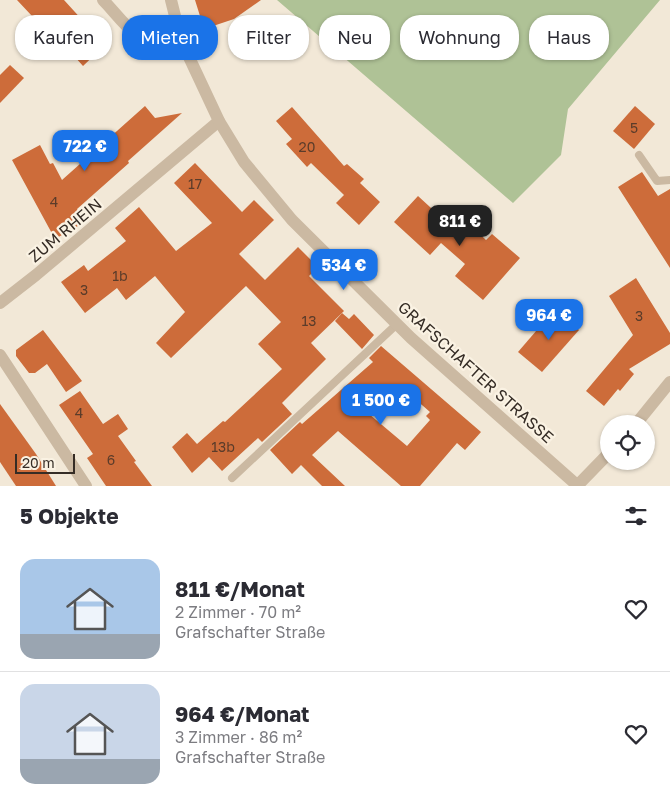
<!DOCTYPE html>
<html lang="de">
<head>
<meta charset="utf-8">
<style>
  :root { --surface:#fff; --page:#f2f2f3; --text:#2b2b33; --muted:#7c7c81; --line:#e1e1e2; --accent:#1a73e8 }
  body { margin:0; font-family:"Golos Text",sans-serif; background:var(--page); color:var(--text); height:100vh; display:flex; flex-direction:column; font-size:19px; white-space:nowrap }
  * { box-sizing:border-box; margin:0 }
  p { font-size:16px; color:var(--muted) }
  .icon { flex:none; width:28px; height:28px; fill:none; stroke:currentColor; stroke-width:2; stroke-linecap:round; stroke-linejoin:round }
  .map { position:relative; height:486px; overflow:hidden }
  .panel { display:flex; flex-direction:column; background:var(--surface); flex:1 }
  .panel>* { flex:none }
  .hud { position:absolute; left:15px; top:15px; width:640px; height:45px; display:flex; gap:10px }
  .buttons { position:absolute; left:600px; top:415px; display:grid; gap:10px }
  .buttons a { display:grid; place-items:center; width:55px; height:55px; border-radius:50%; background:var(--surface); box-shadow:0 1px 4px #0004; font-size:25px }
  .scale { position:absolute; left:15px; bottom:12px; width:60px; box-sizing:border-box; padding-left:5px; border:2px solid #352c25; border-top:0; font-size:14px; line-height:18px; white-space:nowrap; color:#352c25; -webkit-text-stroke:4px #faf2e3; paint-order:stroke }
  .price { position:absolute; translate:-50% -42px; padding:0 11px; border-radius:10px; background:var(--accent); color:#fff; font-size:16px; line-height:32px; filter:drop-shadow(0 1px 2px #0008) }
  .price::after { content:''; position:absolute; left:50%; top:30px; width:15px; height:11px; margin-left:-8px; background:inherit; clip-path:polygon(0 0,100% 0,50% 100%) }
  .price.on { background:#222; color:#fff }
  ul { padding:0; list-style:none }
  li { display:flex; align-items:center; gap:15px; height:125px; padding:0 20px }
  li+li { border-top:1px solid var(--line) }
  li span { display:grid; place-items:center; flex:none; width:140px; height:100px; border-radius:15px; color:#555 }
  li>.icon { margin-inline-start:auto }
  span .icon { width:60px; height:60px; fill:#fffc; stroke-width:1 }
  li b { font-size:21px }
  h2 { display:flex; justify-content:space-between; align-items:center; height:60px; padding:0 20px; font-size:21px }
  .pill { padding:0 18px; border-radius:20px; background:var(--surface); box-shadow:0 1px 4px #0004; font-size:18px; line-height:45px }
  .pill.on { background:var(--accent); color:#fff }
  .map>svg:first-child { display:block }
</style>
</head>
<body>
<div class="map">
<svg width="670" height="486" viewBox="0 0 670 486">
  <rect width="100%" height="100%" fill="#f2e8d7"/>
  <!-- green -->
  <polygon fill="#afc296" points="277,0 660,0 568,109 561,155 513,203"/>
  <!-- building -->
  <g fill="#cd6c3a" fill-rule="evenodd">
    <polygon points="17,0 64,0 105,45 83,66 49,28 46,31"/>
    <polygon points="195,0 261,0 234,19 204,29"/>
    <polygon points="10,65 24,78 0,103 0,75"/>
    <polygon points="145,106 155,118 182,113 128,161 129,163 77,209 85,222 55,239 12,160 40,145 50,164 53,163 62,180"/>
    <polygon points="635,106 655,124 634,149 613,131"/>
    <polygon points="292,107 344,166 347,164 364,179 360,183 380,202 359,225 336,203 344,195 311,163 307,167 286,144 292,139 276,121"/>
    <polygon points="195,163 242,212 254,200 274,220 239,254 265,280 298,247 318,267 309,276 344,311 311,343 326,359 282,403 292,414 262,442 258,438 222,471 209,457 192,473 172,447 187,433 197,444 223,421 225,422 282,369 258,344 281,322 246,286 171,358 156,343 185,312 155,276 126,300 117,288 85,313 61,282 84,265 88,271 126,241 115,228 139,207 176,251 212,223 174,183"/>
    <polygon points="642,172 658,196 670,189 670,268 618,187"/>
    <polygon points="418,196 454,229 464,219 486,240 492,234 520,258 483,300 455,276 465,264 441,243 430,255 394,222"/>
    <polygon points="636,278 670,333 670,344 629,369 634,374 620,391 618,389 604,406 586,391 633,335 609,296"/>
    <polygon points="555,309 579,330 542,372 518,352"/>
    <polygon points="342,313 349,319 354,314 374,335 362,349 335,321"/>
    <polygon points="43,330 82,381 66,392 47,364 35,373 29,373 16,356 16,350"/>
    <path d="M 381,346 L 481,432 L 465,450 L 457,443 L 420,486 L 401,486 L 338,431 L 312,455 L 345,486 L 322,486 L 301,465 L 292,474 L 270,450 L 300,422 L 302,424 L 373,362 L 369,358 ZM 399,385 L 430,412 L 426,416 L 430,420 L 407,446 L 369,414 Z"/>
    <polygon points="80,391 103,424 118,414 128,429 118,436 136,461 134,462 152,486 106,486 87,458 93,454 59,405"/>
    <polygon points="0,404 36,454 56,486 16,486 0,462"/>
  </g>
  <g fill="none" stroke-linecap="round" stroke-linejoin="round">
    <!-- service -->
    <g stroke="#cbb9a2" stroke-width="8">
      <polyline points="639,155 657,181 670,180"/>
      <polyline points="232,478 397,324"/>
    </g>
    <!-- minor -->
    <g stroke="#cbb9a2" stroke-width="12">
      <path d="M 103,0 C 119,16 140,49 166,46 C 171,45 177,42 181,40"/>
      <polyline points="0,303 36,275 219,121"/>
      <polyline points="0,355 86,486"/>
      <polyline points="636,424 670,382"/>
      <polyline points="577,486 609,453"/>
    </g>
    <!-- tertiary -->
    <polyline stroke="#cbb9a2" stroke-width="12" points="171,0 181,40 219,121 244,162 292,220 411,338 578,486"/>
  </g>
  <g text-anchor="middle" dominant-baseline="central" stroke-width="4.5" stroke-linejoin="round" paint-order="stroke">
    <!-- number labels -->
    <g font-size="14" fill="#5b3c2a">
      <text x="634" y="127">5</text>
      <text x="307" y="146">20</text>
      <text x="195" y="183">17</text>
      <text x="54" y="201">4</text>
      <text x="120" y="275">1b</text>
      <text x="84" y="289">3</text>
      <text x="639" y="315">3</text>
      <text x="309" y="320">13</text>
      <text x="79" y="412">4</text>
      <text x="223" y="446">13b</text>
      <text x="111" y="459">6</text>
    </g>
    <!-- street labels -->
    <g font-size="16" fill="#352c25" stroke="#faf2e3">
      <text transform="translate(65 230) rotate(-40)">ZUM RHEIN</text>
      <text transform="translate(476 372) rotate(42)">GRAFSCHAFTER STRASSE</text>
    </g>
  </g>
</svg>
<div class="buttons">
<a><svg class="icon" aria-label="locate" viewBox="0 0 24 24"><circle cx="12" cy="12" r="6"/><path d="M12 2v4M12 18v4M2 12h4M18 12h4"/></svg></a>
</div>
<div class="scale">20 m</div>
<b class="price" style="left:85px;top:172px">722 €</b>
<b class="price on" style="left:460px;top:247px">811 €</b>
<b class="price" style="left:344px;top:291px">534 €</b>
<b class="price" style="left:549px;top:341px">964 €</b>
<b class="price" style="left:381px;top:426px">1 500 €</b>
<div class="hud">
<a class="pill">Kaufen</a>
<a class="pill on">Mieten</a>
<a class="pill">Filter</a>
<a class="pill">Neu</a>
<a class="pill">Wohnung</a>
<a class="pill">Haus</a>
</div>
</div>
<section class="panel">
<h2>5 Objekte<svg class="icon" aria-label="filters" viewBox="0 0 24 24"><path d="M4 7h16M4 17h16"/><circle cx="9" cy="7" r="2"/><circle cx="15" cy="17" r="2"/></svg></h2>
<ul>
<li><span style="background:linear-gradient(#a9c7e8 75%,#9aa5b1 0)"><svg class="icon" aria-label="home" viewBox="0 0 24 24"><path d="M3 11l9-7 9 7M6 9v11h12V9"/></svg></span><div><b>811 €/Monat</b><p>2 Zimmer · 70 m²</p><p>Grafschafter Straße</p></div><svg class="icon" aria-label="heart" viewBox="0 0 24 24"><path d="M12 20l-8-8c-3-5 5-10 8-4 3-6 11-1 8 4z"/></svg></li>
<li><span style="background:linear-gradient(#c9d6e8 75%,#9aa5b1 0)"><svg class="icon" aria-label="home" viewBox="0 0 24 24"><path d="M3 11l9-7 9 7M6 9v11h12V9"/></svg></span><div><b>964 €/Monat</b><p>3 Zimmer · 86 m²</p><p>Grafschafter Straße</p></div><svg class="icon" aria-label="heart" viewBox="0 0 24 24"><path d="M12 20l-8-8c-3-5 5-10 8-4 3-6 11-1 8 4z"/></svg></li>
</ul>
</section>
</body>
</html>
